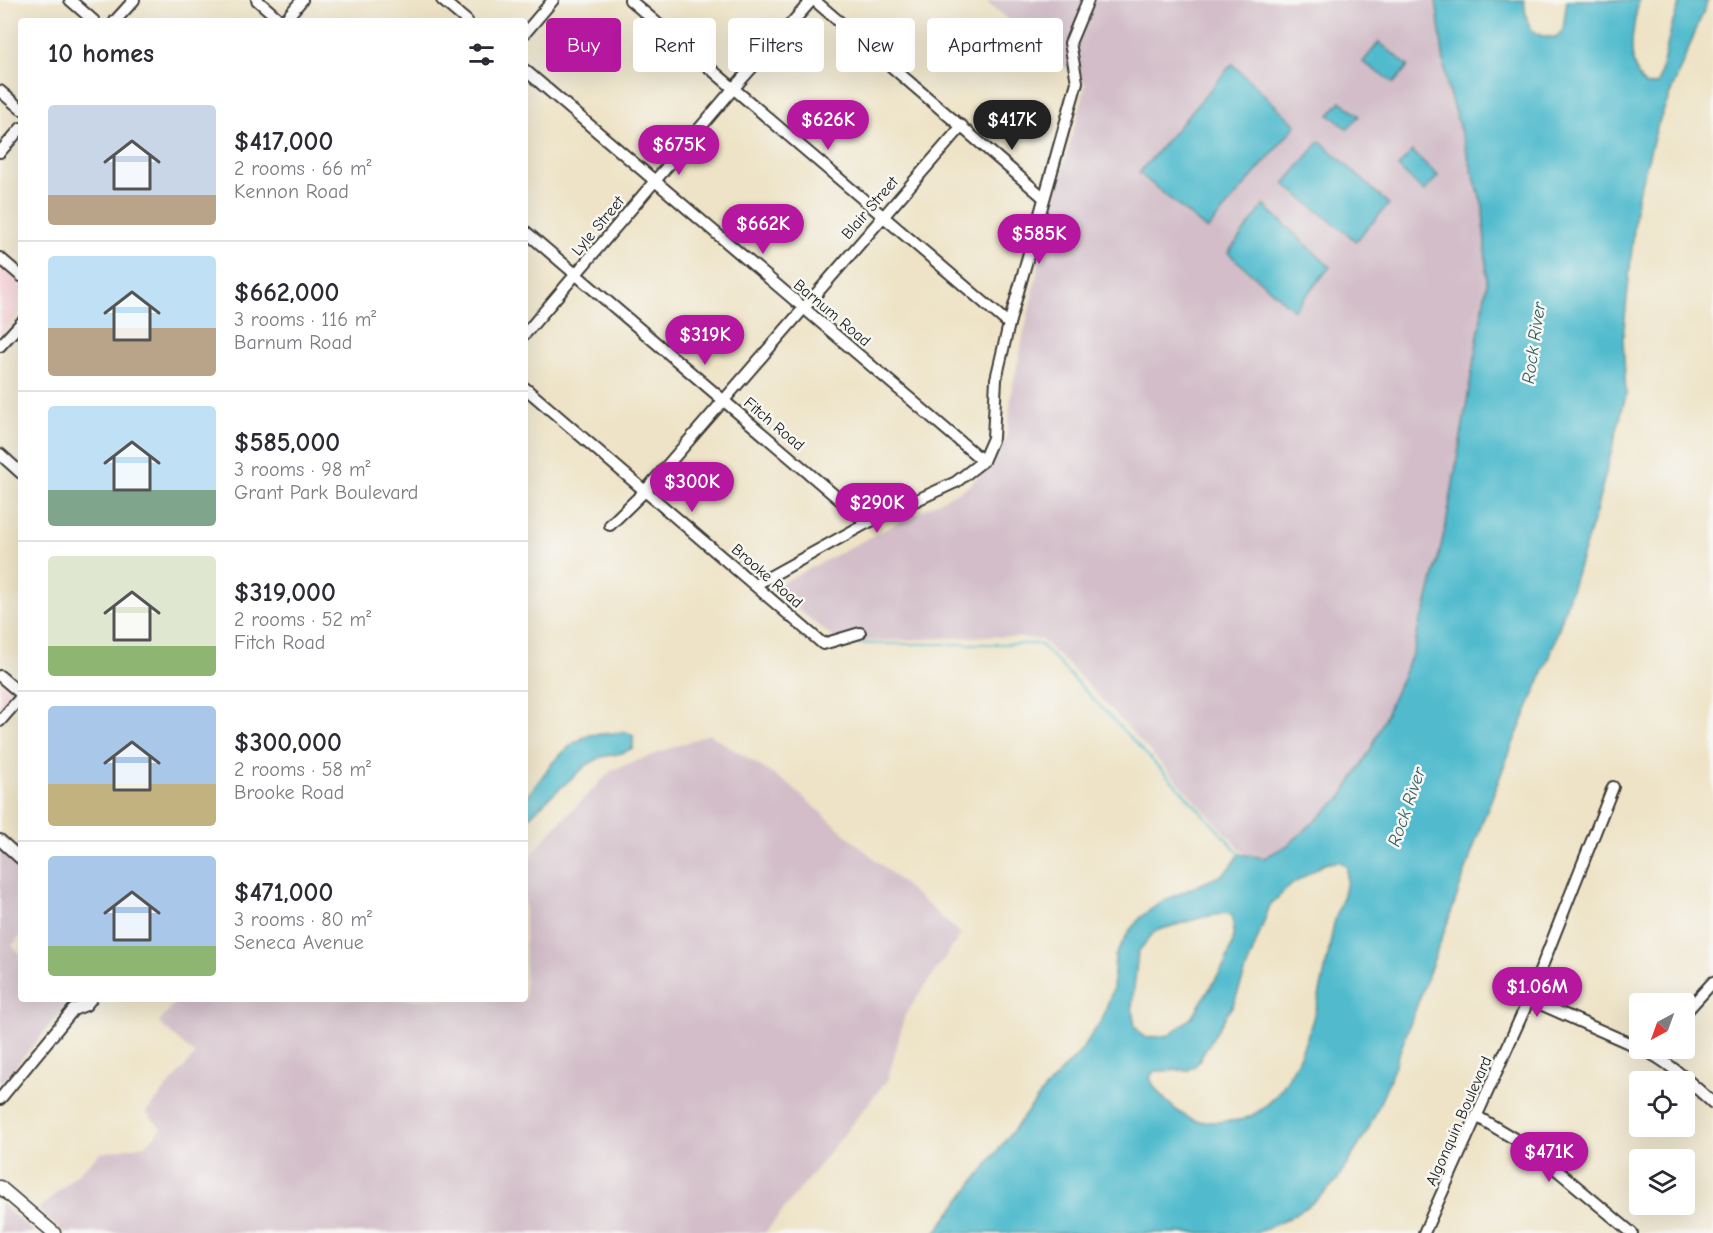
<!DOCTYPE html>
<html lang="en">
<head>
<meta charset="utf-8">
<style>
  :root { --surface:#fff; --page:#f7f7f7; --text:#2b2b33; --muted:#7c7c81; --line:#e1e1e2; --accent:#b5179e }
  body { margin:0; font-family:"Comic Neue",sans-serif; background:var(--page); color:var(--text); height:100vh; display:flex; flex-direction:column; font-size:22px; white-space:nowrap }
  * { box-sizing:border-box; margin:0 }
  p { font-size:20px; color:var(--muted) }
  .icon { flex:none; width:33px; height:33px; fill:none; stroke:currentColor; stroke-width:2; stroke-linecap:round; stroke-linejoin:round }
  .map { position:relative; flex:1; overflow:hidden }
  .details { position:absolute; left:18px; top:18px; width:510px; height:984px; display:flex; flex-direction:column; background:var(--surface); border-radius:6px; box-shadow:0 6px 24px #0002 }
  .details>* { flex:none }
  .banner { position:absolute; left:546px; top:18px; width:570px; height:54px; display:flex; gap:12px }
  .needle { width:39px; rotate:221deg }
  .tools { position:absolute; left:1629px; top:993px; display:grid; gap:12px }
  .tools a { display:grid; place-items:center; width:66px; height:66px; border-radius:6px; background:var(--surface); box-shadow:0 6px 24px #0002; font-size:30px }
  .price { position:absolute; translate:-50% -51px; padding:0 14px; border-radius:21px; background:var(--accent); color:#fff; font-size:20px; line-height:39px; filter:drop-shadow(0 2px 3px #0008) }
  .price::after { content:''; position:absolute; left:50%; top:36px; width:18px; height:14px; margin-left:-9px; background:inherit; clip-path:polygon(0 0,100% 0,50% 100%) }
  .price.active { background:#222; color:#fff }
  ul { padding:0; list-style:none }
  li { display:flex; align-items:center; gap:18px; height:150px; padding:0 30px }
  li+li { border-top:2px solid var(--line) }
  li span { display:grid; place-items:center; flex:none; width:168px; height:120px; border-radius:6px; color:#555 }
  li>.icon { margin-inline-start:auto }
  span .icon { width:72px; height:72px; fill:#fffc; stroke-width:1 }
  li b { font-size:26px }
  h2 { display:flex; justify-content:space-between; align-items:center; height:72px; padding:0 30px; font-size:26px }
  .tag { padding:0 21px; border-radius:6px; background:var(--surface); box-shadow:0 6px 24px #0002; font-size:21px; line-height:54px }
  .tag.active { background:var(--accent); color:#fff }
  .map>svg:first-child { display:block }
</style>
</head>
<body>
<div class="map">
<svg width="1713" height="1233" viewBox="0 0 1713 1233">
  <rect width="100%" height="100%" fill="#f6f6f2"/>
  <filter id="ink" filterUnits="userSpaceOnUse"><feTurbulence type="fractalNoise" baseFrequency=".0167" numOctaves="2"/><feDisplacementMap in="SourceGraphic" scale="12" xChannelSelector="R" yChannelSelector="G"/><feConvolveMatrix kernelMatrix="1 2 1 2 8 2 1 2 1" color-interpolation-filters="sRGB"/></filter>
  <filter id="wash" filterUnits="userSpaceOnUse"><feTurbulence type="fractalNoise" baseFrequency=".008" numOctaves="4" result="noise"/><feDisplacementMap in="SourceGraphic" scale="24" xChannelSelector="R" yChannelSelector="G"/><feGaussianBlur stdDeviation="1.35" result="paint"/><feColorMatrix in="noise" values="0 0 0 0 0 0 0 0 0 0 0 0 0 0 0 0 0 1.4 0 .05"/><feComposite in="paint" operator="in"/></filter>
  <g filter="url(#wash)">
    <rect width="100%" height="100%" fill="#eee3c6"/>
    <!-- built -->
    <g fill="#f7cfd5">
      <polygon points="0,264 21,282 21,311 0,336"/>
      <polygon points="0,682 17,697 0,715"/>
    </g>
    <!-- industrial -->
    <g fill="#d2bdc8">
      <polygon points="985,0 1436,0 1447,86 1483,207 1487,255 1485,303 1446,525 1414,650 1372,747 1342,797 1288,845 1264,858 1246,855 1073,669 1040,639 988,636 840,643 772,588 969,486 992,464 1006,440 1012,389 1050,213 1082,101 1085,84"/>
      <polygon points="709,734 788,784 961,934 905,1015 888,1079 765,1233 65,1233 38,1210 100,1153 145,1145 162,1129 146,1112 195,1055 159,1023 177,999 525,999 525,863 551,831 612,770"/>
      <polygon points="0,847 21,866 21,935 12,946 21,954 21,999 72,999 0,1085"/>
      <polygon points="0,1203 35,1233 0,1233"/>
    </g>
    <!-- water -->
    <g fill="#51bbcd" stroke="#366c74" stroke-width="1.5" fill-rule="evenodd">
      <path d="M 1436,0 L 1524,0 C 1527,26 1529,39 1558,37 L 1563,29 L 1567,0 L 1639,0 C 1633,26 1624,65 1646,86 L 1658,84 L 1672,25 L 1681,0 L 1708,0 L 1657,127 L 1637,198 L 1623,338 L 1626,395 L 1595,515 L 1550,656 L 1512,746 L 1482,823 L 1450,916 L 1386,1089 L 1368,1130 L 1336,1182 L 1310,1205 L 1283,1221 L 1256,1233 L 935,1233 L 1044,1090 L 1080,1052 L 1103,1018 L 1113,989 L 1115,956 L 1129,931 L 1142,916 L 1163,901 L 1224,874 L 1240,854 L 1264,858 L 1288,845 L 1342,797 L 1372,747 L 1414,650 L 1420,620 L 1424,615 L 1435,571 L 1446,525 L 1487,283 L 1483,207 L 1447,86 ZM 1339,861 L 1347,867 C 1349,893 1338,904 1333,928 C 1323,983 1304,1099 1243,1119 C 1238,1121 1231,1121 1225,1121 C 1214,1122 1205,1123 1194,1120 C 1179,1115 1153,1092 1150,1077 L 1154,1071 L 1189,1070 L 1197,1064 L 1234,1003 L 1270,905 L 1291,885 L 1324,864 ZM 1227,913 L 1233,917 L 1233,942 L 1225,964 L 1192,1017 L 1170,1035 L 1147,1038 L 1143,1036 L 1135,1027 L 1132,1006 L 1138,952 L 1155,931 L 1203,917 Z"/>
      <polygon points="1379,42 1408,66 1394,83 1363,62"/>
      <polygon points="1232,64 1296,125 1207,230 1139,173"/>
      <polygon points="1341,101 1359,116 1348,129 1329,115"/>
      <polygon points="1320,141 1389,204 1356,241 1284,184"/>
      <polygon points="1412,151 1438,176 1424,192 1398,167"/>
      <polygon points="1264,205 1330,267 1294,310 1228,253"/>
      <polygon points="627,732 633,736 633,748 622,753 601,757 587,765 551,796 525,821 525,799 554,761 571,745 588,735"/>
    </g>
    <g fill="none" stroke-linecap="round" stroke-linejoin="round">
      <!-- stream -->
      <polyline stroke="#51bbcd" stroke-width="2" points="857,644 1037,644 1042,646 1178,787 1240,854"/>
    </g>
  </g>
  <g filter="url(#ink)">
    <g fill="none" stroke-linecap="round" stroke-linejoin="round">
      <defs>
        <g id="minor">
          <polyline points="70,0 94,21"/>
          <polyline points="257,0 281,21"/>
          <polyline points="442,0 467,21"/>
          <polyline points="630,0 1009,324"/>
          <polyline points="814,0 1043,197"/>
          <polyline points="115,21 134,0"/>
          <polyline points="284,21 302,0"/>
          <polyline points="525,33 553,0"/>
          <polyline points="525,70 983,461"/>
          <polyline points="0,91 21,109"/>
          <polyline points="0,152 21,128"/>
          <polyline points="525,231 867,523"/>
          <polyline points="0,258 21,276"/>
          <polyline points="525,334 733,89 812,0"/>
          <polyline points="0,346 21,323"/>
          <polyline points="525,388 823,644 860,633"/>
          <polyline points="0,454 21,473"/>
          <polyline points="610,525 645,491 962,126"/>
          <polyline points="755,585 867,523 956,482 983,461 993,438 996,379 1009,324 1077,82 1070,43 1088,0"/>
          <polyline points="0,676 21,694"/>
          <polyline points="0,721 21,697"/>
          <polyline points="0,840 21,859"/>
          <polyline points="1529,999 1640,1048"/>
          <polyline points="1684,1014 1713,982"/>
          <path d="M 1640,1048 C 1668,1061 1691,1083 1713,1103"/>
          <polyline points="0,1099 73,1010 86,1005 91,999"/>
          <polyline points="1478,1117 1533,1150 1632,1233"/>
          <polyline points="1424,1233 1529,999 1613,787"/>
        </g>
        <polyline id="major" points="0,1187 54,1233"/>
      </defs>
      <!-- minor casing -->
      <use href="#minor" stroke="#3c3a36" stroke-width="14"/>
      <!-- major casing -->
      <use href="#major" stroke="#3c3a36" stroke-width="15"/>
      <!-- minor -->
      <use href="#minor" stroke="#fff" stroke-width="10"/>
      <!-- major -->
      <use href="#major" stroke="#fff" stroke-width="12"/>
    </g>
  </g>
  <g text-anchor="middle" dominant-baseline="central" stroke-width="5" stroke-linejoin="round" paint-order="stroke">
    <!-- street labels -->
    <g font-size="16" fill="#1c1c1c" stroke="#f6f6f2">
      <text transform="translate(870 208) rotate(-49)">Blair Street</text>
      <text transform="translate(598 226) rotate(-50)">Lyle Street</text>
      <text transform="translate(832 313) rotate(40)">Barnum Road</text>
      <text transform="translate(774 424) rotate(40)">Fitch Road</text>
      <text transform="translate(767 576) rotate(41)">Brooke Road</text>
      <text transform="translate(1459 1121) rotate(-66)">Algonquin Boulevard</text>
    </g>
    <!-- water labels -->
    <g font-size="18" font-style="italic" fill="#315c63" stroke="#f6f6f2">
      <text transform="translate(1534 343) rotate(-82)">Rock River</text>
      <text transform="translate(1407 807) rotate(-71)">Rock River</text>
    </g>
  </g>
</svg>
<div class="tools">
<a><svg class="needle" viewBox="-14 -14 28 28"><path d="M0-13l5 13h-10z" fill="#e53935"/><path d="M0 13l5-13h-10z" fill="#7c7c81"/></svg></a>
<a><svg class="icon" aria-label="locate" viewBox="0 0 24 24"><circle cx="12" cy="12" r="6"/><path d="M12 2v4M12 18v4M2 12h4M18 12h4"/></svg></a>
<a><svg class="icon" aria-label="layers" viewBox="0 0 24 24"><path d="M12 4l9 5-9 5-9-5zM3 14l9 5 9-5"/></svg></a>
</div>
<b class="price" style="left:828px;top:151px">$626K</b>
<b class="price active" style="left:1012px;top:151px">$417K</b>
<b class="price" style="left:679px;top:176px">$675K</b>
<b class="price" style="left:763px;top:255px">$662K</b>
<b class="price" style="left:1039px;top:265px">$585K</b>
<b class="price" style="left:705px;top:366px">$319K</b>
<b class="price" style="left:692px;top:513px">$300K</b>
<b class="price" style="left:877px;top:534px">$290K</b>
<b class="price" style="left:1537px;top:1018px">$1.06M</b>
<b class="price" style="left:1549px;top:1183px">$471K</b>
<div class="banner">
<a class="tag active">Buy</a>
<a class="tag">Rent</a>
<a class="tag">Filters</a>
<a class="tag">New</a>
<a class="tag">Apartment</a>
</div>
<section class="details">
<h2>10 homes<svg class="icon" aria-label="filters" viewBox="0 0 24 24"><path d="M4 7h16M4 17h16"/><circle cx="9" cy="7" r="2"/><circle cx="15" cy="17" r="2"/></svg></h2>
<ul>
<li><span style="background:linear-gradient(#c9d6e8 75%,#b9a48a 0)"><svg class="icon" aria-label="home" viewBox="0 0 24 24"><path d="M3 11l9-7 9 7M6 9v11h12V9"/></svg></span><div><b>$417,000</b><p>2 rooms · 66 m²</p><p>Kennon Road</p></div></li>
<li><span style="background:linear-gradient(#bfe0f5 60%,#b9a48a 0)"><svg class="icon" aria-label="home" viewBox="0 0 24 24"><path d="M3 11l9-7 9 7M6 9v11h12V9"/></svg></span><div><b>$662,000</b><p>3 rooms · 116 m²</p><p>Barnum Road</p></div></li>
<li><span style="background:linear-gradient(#bfe0f5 70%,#7fa58c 0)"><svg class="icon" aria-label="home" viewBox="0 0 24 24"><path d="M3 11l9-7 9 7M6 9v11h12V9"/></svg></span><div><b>$585,000</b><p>3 rooms · 98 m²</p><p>Grant Park Boulevard</p></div></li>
<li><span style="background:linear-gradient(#dfe7d0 75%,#8fb573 0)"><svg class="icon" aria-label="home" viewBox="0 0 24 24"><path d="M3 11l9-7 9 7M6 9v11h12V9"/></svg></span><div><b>$319,000</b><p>2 rooms · 52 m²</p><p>Fitch Road</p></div></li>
<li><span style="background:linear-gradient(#a9c7e8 65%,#c2b280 0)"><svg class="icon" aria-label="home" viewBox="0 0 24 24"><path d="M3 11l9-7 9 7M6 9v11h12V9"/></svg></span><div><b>$300,000</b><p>2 rooms · 58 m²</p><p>Brooke Road</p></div></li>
<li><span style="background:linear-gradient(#a9c7e8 75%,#8fb573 0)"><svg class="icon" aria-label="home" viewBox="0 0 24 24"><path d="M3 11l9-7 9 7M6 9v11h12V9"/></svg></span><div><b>$471,000</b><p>3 rooms · 80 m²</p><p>Seneca Avenue</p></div></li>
</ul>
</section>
</div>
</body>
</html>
